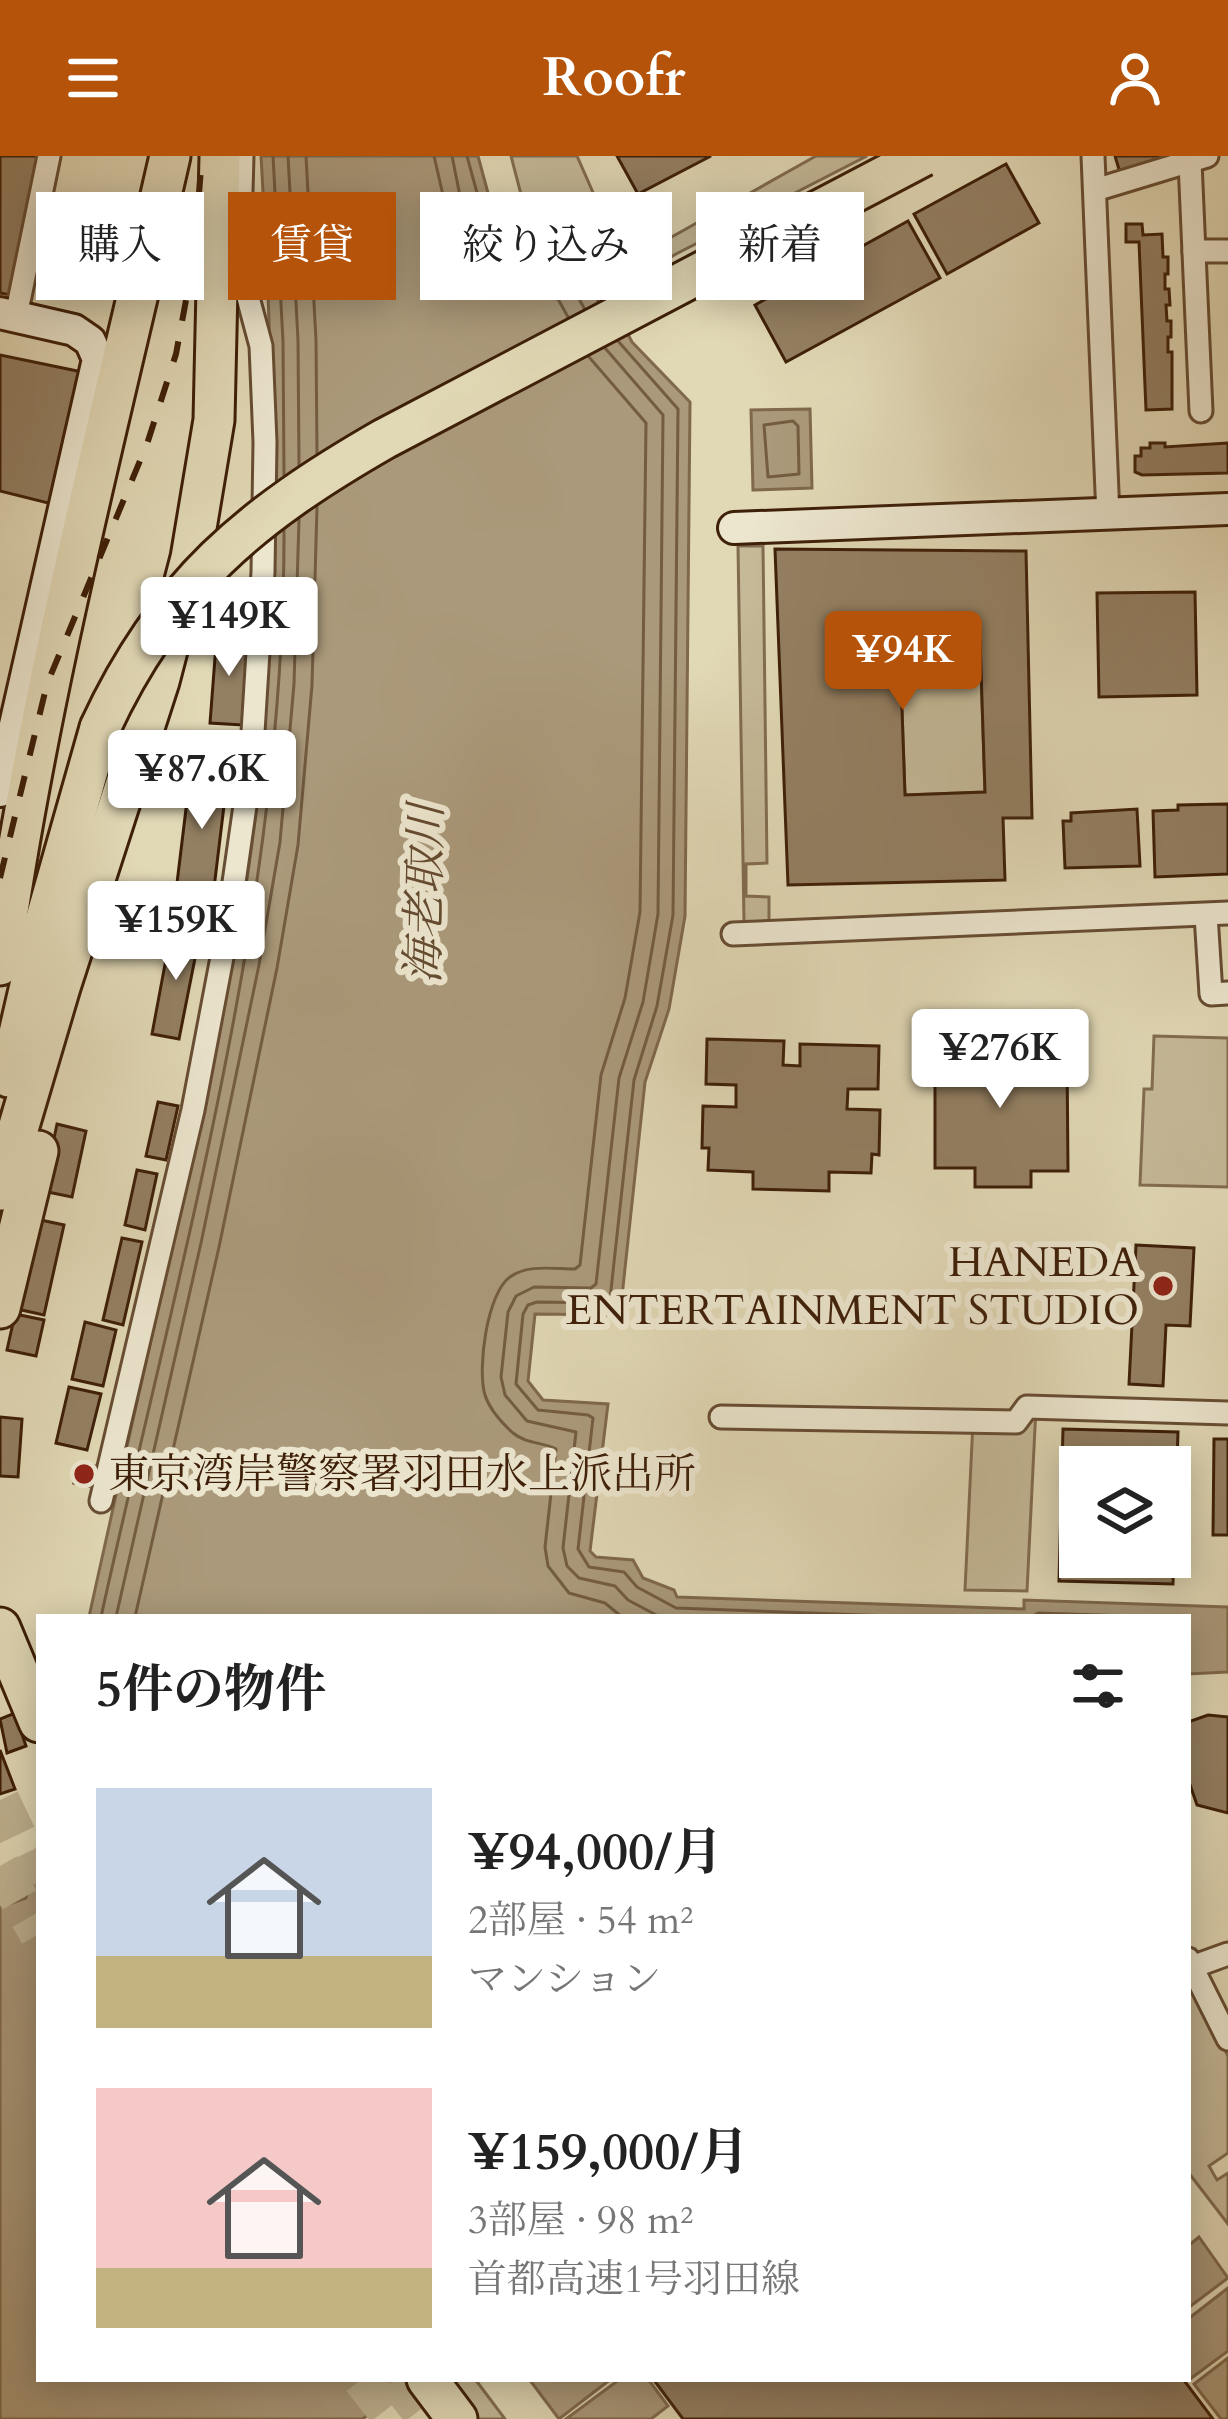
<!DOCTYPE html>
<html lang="ja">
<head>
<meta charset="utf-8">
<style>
  :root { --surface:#fff; --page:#f2f2f2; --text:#222; --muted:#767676; --accent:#b45309 }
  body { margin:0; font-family:Cardo,"Noto Serif JP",serif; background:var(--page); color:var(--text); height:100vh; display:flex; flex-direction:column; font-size:45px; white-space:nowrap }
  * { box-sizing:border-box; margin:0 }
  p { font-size:39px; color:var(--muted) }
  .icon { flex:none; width:66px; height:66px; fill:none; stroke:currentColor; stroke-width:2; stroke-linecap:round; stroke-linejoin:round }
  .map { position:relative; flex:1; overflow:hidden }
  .panel { position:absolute; left:36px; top:1458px; width:1155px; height:768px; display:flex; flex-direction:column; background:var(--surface); border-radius:0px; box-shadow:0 6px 30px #0003 }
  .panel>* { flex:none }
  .hud { position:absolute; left:36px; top:36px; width:1158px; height:108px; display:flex; gap:24px }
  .fabs { position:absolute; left:1059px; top:1290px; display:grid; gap:24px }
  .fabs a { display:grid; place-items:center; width:132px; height:132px; border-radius:0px; background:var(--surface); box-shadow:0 6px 30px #0003; font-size:60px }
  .price { position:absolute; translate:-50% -102px; padding:0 27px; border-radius:12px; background:#fff; color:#222; font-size:39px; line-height:78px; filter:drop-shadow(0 3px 6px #0008) }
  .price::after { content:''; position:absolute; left:50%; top:72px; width:36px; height:27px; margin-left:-18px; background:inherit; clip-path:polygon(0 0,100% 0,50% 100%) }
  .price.on { background:var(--accent); color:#fff }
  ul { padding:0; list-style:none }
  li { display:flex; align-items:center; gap:36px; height:300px; padding:0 60px }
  li span { display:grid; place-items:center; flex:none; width:336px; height:240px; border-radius:0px; color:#555 }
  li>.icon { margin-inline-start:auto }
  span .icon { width:144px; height:144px; fill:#fffc; stroke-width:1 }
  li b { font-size:51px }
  h2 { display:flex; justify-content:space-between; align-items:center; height:144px; padding:0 60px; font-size:51px }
  .chip { padding:0 42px; border-radius:0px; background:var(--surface); box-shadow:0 6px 30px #0003; font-size:42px; line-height:108px }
  .chip.on { background:var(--accent); color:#fff }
  header { display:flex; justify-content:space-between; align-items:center; height:156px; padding:0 60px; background:var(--accent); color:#fff; font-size:54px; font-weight:700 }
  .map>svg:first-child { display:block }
</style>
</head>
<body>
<header><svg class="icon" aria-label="menu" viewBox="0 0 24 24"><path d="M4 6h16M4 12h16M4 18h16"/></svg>Roofr<svg class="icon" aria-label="person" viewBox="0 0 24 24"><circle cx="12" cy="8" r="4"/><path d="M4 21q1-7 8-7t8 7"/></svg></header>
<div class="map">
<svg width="1228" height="2263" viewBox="0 0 1228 2263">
  <rect width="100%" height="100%" fill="#e1d8b5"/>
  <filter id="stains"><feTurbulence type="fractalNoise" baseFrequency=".00167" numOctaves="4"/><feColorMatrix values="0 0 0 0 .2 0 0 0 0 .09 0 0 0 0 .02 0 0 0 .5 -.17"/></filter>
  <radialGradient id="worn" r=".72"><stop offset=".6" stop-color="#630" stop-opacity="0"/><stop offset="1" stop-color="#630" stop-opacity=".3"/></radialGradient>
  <!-- green -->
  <g fill="#c5b998" stroke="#826c50" stroke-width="3">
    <polygon points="511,0 577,0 606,66 668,71 668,83 816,0 867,0 676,98 604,141 586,96 535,92"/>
    <polygon points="763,390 767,707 746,708 746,740 769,741 769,766 744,766 738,390"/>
    <polygon points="980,484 985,636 905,639 901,525 849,527 848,489"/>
    <polygon points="1154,880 1228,882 1228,1031 1140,1029 1144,933 1152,933"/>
    <polygon points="1036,1251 1027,1435 965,1434 973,1265"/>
    <polygon points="1188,1824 1228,1900 1228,1997 1209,2010 1217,2024 1228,2017 1228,2068 1188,2016"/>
    <polygon points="448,2223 475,2223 505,2263 478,2263"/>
  </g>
  <!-- water -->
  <g fill="#aa997a" stroke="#7f684c" stroke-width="3">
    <path d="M 261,0 L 478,0 L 495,63 L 514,60 L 526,96 L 587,99 L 632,186 L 690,246 L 685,760 L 669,853 L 645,926 L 620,1159 L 535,1158 L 528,1225 L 543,1244 L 608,1248 L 590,1395 L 596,1401 L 633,1404 L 643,1422 L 674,1434 L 677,1441 L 1024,1453 L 1024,1444 L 1228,1451 L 1228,1516 L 1188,1518 L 1188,1461 L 89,1461 C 127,1287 168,1113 205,938 C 223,853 242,767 253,680 C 282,454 274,226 261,0 Z"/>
    <polygon points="810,253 812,332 753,334 751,254"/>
    <polygon points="39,1684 39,2223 412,2223 417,2229 362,2263 0,2263 0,1751 26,1742"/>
    <polygon points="1199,2081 1228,2122 1188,2152 1188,2090"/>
    <polygon points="1228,2132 1228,2195 1190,2223 1188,2163"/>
    <polygon points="1228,2202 1228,2263 1221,2263 1194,2228"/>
    <polygon points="529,2223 611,2223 559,2263"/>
    <polygon points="620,2223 648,2223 668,2250 651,2263 566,2263"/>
  </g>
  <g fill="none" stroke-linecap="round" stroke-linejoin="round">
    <!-- shore -->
    <g stroke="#745c41" stroke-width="3">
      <polyline points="273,0 283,185 284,319"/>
      <polyline points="288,0 298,184 299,309"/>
      <polyline points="306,0 316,184 317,297"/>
      <polyline points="434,0 451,74 461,92 481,106 490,123 505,136 558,143 568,161"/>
      <polyline points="452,0 460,40 474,80 495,92 505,112 517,121 570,126 584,152"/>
      <polyline points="467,0 486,70 506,77 515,100 522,107 580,112 598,145"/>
      <polyline points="618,185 678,253 673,759 657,850 634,924 610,1143 604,1147 537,1146 528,1149 523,1158 516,1228 538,1254 588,1259 593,1262 578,1393 589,1411 624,1416 637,1431 676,1452 918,1461"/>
      <polyline points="605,192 663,259 658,758 643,846 619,922 596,1128 591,1132 534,1131 516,1140 508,1156 501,1221 505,1239 527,1265 576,1276 563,1392 567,1410 579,1422 615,1430 628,1444 660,1461"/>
      <path d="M 589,201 L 646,267 L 640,756 L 625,842 L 601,919 L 580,1109 L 575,1113 C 553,1113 528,1108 510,1121 C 487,1137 477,1213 485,1239 C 489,1252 502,1267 513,1277 C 526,1288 543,1286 556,1293 L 545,1391 L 548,1410 L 569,1437 L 605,1447 L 622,1461"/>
      <polygon points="793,265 798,270 799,318 768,321 764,269"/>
      <path d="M 101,1461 C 180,1103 285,744 284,375"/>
      <polyline points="116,1461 201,1087 259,809 280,686 294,528 299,364"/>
      <polyline points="135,1461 219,1091 277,812 298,689 312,529 317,351"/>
      <polyline points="1031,1461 1038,1457 1162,1461"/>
    </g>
  </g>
  <!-- building -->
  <g fill="#937f62" stroke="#3e1f08" stroke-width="3" fill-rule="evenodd">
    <polygon points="0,0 44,0 11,139 0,137"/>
    <polygon points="617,0 711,0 638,38"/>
    <polygon points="1115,0 1185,0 1121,20"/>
    <polygon points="1006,8 1039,67 947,118 914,58"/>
    <polygon points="908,65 940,122 786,206 755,149"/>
    <polygon points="1126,68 1142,68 1143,79 1162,78 1163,101 1168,101 1168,118 1165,118 1165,133 1169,133 1170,149 1166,149 1167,165 1171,165 1171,181 1168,181 1168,196 1172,196 1172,253 1146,254 1139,86 1126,86"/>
    <polygon points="0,199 82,216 52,348 0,335"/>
    <polygon points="1150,287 1165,287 1165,291 1228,287 1228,317 1142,319 1135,316 1135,300 1141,300 1141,292 1150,292"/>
    <path d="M 775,393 L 1026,395 L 1032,662 L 1003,662 L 1005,724 L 788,729 ZM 980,484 L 985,636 L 905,639 L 901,525 L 849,527 L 848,489 Z"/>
    <polygon points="1195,436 1197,539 1099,541 1097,437"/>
    <polygon points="217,476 248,479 242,569 210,567"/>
    <polygon points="190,620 227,625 214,732 177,727"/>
    <polygon points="1228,648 1228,718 1155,721 1153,655 1178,654 1178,649"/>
    <polygon points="1137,653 1140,710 1065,712 1063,665 1071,665 1071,657"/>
    <polygon points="172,771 200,777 179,883 152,878"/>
    <polygon points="707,883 784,885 783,909 800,910 800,888 879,890 878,933 848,933 847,953 880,954 879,999 872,998 871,1017 829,1016 829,1035 753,1033 753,1016 708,1014 709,992 702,992 703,950 736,951 736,929 706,928"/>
    <polygon points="935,886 1027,886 1027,898 1067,897 1068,1015 1031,1015 1031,1031 975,1031 975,1012 935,1012"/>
    <polygon points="158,946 178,950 166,1004 146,1000"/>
    <polygon points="57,968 86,975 72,1041 43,1035"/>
    <polygon points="137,1014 157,1018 145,1074 125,1069"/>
    <polygon points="36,1063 64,1069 44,1159 17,1153"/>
    <polygon points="122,1082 142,1086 123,1169 103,1164"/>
    <polygon points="1136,1089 1194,1092 1190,1170 1166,1169 1163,1230 1129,1228"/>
    <polygon points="15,1158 44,1164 36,1200 7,1194"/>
    <polygon points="85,1166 116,1174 103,1230 72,1223"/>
    <polygon points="69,1231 101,1238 87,1294 56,1287"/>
    <polygon points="0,1261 22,1263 18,1321 0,1320"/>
    <path d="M 1063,1273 L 1178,1276 L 1173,1428 L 1059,1425 ZM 1080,1311 L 1170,1311 L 1170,1401 L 1080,1401 Z"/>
    <polygon points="1214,1283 1228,1283 1228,1379 1213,1379"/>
    <polygon points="79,1307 94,1310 89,1330 74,1327"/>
    <polygon points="15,1557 26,1590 7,1597 0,1563"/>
    <polygon points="1208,1559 1228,1561 1228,1657 1197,1649 1188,1623 1188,1566"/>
    <polygon points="0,1594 15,1633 0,1638"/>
    <polygon points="653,2223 1183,2223 1213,2263 683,2263"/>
  </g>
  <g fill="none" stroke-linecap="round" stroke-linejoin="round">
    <!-- highway-tunnel -->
    <g stroke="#c0b392" stroke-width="39" stroke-dasharray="39 20" stroke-linecap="butt">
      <polyline points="0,1644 39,1726"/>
      <polyline points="0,1710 39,1778"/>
      <polyline points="362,2223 393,2263"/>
      <polyline points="396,2223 427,2263"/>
    </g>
    <defs>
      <g id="street">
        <polyline points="1093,0 1108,360"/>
        <polyline points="1190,6 1201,255"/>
        <polyline points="1095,34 1207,0"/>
        <polyline points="1194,95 1228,95"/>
        <polyline points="16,160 49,0"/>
        <polyline points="1206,759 1211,838 1228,837"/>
        <polyline points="733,778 1228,757"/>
        <polyline points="721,1261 1016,1266 1027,1251 1228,1257"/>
        <polyline points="101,1345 193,954 227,775 251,608 263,416 265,286 261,190 239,108 242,0"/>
        <polyline points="1188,1803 1228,1883"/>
        <polyline points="1192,1811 1228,1798"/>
      </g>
      <g id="secondary">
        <polyline points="0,157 74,174 90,185 98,203 0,635"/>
        <polyline points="734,372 1228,353"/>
      </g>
      <g id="highway">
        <path d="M 0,809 C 38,536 109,268 170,0"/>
        <polyline points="9,921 43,773 100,572"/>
        <polyline points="0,1034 60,831 159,525 191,402 214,264 220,0"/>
        <polyline points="0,1152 38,995"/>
        <polyline points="0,1472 39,1566"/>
        <polyline points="427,2223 457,2263"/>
      </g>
    </defs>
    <!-- street casing -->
    <use href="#street" stroke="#674d33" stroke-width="27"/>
    <!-- secondary casing -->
    <use href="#secondary" stroke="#3e1f08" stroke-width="36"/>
    <!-- highway casing -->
    <use href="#highway" stroke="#3e1f08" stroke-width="45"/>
    <!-- street -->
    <use href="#street" stroke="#ece6cf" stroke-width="21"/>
    <!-- secondary -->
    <use href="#secondary" stroke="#ece6cf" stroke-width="30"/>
    <!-- highway -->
    <use href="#highway" stroke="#e1d8b5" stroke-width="39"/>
    <!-- rail -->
    <polyline stroke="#3e1f08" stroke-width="6" stroke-dasharray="21 21" stroke-linecap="butt" points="0,722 47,528 147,288 176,198 194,101 202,0"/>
    <defs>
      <path id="highway-bridge" d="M 100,572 C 166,429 250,360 384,283 L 923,0"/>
    </defs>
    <!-- highway-bridge casing -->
    <use href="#highway-bridge" stroke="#3e1f08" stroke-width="45" stroke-linecap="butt"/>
    <!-- highway-bridge -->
    <use href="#highway-bridge" stroke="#e1d8b5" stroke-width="39"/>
  </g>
  <!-- markers -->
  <g fill="#8f2418" stroke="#ece6cf" stroke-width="4.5">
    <circle cx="1163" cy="1130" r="12"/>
    <circle cx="84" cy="1318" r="12"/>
  </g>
  <g text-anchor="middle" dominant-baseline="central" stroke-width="12" stroke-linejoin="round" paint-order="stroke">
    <!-- poi labels -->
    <g font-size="42" fill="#3e1f08" stroke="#ece6cf" text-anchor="end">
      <text x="1139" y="1106">HANEDA<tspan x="1139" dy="48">ENTERTAINMENT STUDIO</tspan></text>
      <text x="108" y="1318" text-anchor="start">東京湾岸警察署羽田水上派出所</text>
    </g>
    <!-- water labels -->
    <g font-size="45" font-style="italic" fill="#644a30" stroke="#ece6cf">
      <text transform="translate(425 738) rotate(-89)">海老取川</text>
    </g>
  </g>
  <rect width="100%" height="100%" filter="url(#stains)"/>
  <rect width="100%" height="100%" fill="url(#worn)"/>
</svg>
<div class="fabs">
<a><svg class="icon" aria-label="layers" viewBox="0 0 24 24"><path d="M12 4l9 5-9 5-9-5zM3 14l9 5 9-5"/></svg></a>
</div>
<b class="price" style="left:229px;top:523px">¥149K</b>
<b class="price on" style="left:903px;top:557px">¥94K</b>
<b class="price" style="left:202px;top:676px">¥87.6K</b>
<b class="price" style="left:176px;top:827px">¥159K</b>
<b class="price" style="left:1000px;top:955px">¥276K</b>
<div class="hud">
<a class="chip">購入</a>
<a class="chip on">賃貸</a>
<a class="chip">絞り込み</a>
<a class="chip">新着</a>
</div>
<section class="panel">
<h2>5件の物件<svg class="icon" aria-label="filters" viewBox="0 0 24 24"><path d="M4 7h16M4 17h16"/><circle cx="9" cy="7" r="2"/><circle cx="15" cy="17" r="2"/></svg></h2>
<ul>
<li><span style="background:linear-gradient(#c9d6e8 70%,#c2b280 0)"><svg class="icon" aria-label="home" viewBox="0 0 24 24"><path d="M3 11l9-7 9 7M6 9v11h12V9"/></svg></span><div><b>¥94,000/月</b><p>2部屋 · 54 m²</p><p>マンション</p></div></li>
<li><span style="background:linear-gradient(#f6c9c9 75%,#c2b280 0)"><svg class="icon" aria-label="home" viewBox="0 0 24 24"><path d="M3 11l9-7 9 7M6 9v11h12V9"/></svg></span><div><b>¥159,000/月</b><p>3部屋 · 98 m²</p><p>首都高速1号羽田線</p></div></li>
</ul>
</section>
</div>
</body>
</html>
